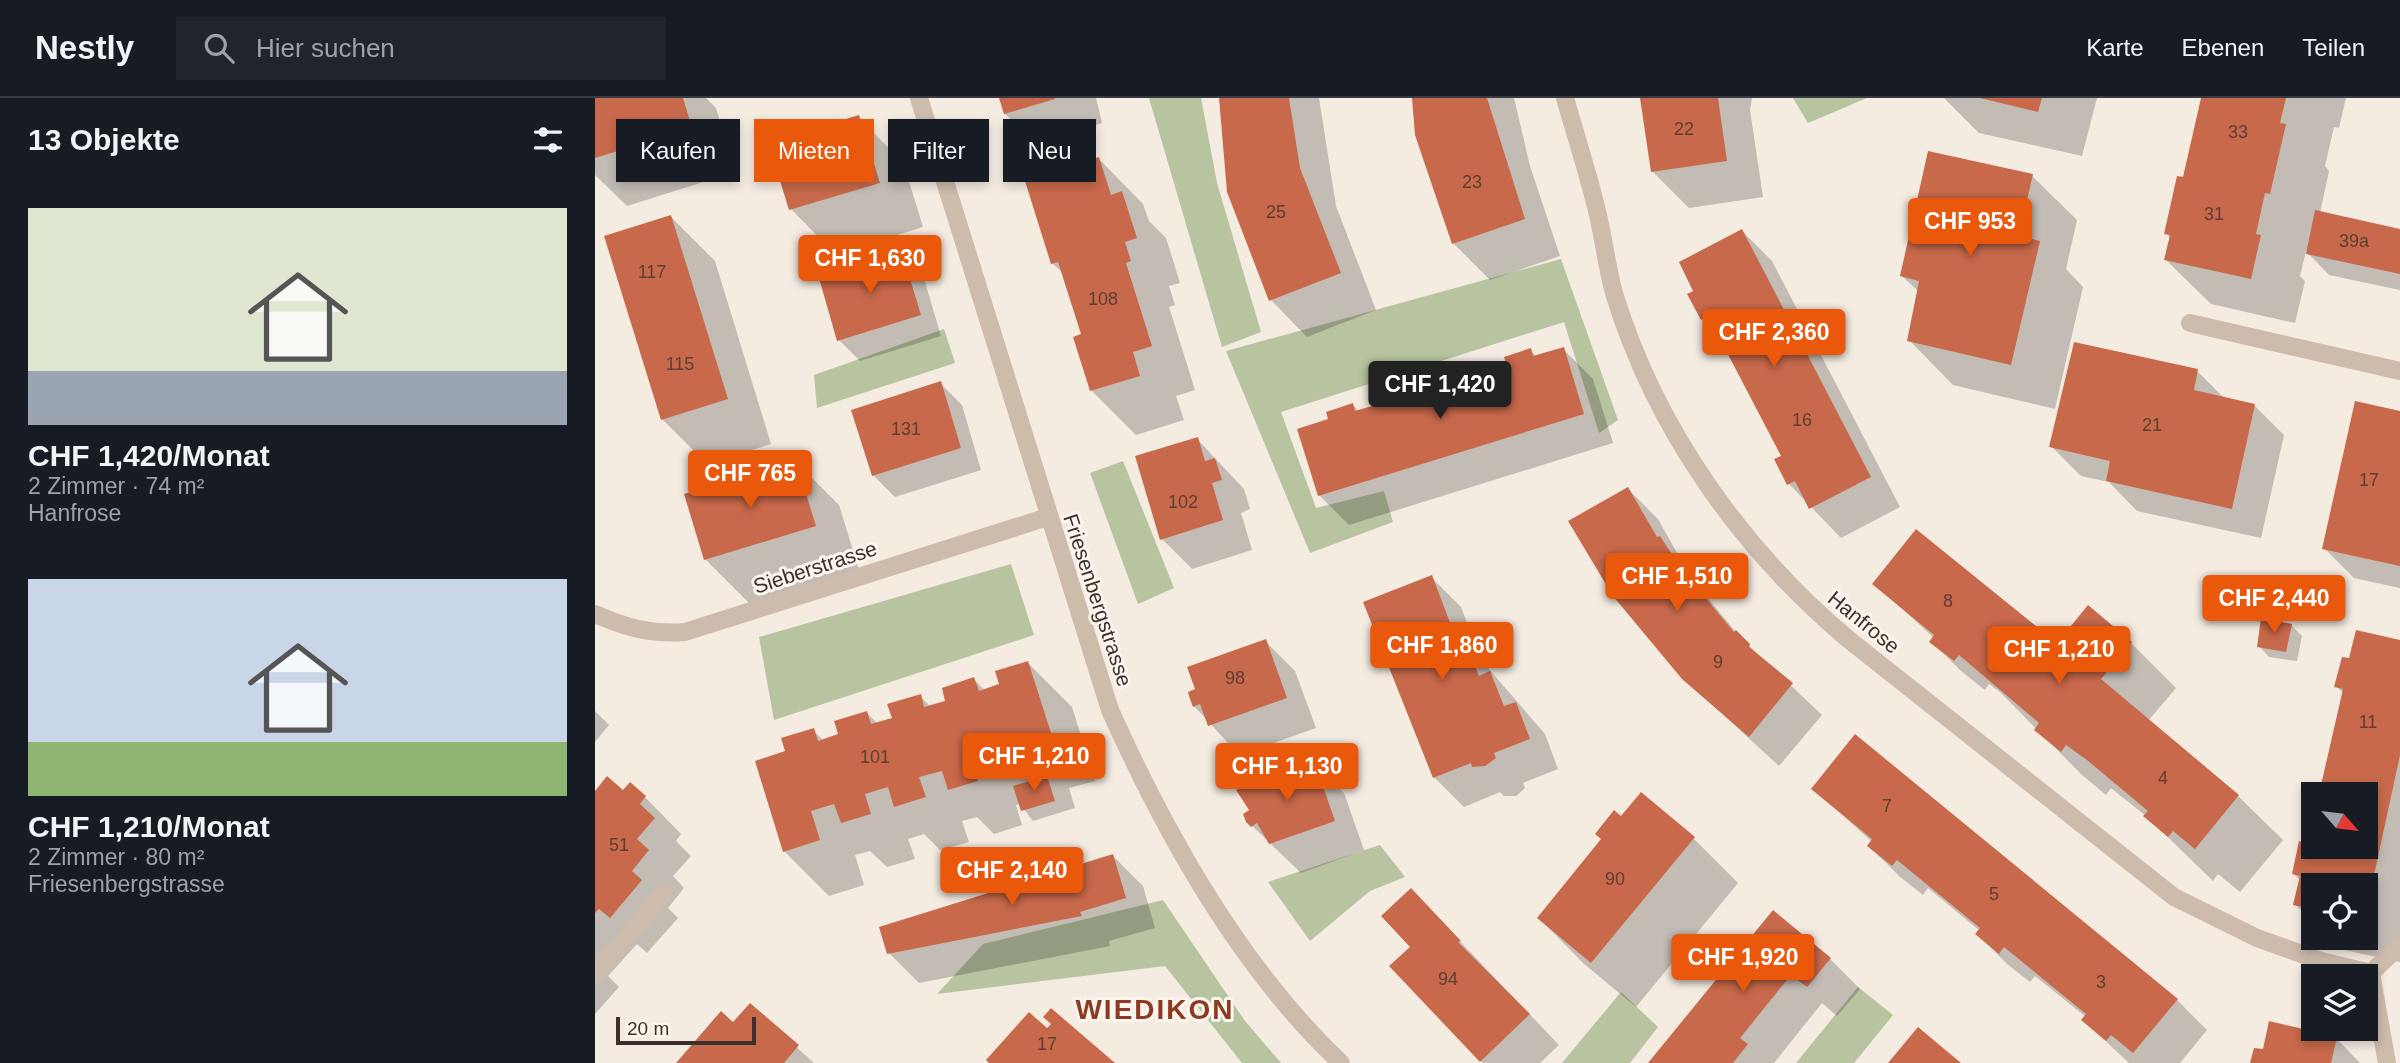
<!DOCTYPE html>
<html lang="de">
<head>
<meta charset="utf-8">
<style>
  :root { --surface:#171b24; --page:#20242c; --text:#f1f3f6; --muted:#9ea1a6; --line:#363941; --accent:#ea580c }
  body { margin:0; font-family:Helvetica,sans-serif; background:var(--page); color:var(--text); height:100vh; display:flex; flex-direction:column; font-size:26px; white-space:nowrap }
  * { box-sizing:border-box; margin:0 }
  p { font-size:23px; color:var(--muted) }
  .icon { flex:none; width:38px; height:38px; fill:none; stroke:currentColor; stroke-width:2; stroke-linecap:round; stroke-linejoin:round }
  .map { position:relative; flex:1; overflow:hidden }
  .panel { display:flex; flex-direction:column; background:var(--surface); width:595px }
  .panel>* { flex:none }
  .hud { position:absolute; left:21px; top:21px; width:665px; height:63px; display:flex; gap:14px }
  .needle { width:46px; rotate:118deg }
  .tools { position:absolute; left:1706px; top:684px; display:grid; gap:14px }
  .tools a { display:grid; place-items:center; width:77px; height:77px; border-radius:0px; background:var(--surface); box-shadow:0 4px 10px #0003; font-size:35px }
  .scale { position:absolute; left:21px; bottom:18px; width:140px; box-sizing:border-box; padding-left:7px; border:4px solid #3b302b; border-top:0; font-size:19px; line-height:24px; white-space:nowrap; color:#3b302b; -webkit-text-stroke:5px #fbf5ee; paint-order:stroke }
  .price { position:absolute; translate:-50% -60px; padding:0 16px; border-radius:7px; background:var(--accent); color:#fff; font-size:23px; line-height:46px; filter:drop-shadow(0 2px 4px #0008) }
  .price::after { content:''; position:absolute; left:50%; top:42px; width:21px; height:16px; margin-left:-10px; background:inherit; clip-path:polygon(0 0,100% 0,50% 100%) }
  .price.current { background:#222; color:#fff }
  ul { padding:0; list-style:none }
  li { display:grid; align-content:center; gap:14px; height:371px; padding:0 28px }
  li span { display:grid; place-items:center; height:217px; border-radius:0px; color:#555 }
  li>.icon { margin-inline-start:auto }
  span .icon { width:126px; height:126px; fill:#fffc; stroke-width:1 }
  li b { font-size:30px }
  h2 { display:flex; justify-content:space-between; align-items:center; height:84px; padding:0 28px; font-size:30px }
  .pill { padding:0 24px; border-radius:0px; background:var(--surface); box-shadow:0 4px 10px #0003; font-size:24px; line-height:63px }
  .pill.current { background:var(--accent); color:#fff }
  header { display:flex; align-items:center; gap:42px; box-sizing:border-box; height:98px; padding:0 35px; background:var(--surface); border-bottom:2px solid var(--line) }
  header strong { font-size:33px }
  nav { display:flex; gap:38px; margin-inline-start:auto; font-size:24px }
  .search { width:490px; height:63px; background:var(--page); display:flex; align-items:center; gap:18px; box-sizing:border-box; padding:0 24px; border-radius:0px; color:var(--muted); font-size:26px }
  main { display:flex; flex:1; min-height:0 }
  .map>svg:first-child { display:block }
</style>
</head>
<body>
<header>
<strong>Nestly</strong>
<div class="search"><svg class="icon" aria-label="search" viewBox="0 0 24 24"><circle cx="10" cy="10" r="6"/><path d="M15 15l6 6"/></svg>Hier suchen</div>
<nav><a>Karte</a><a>Ebenen</a><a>Teilen</a></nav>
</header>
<main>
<section class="panel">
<h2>13 Objekte<svg class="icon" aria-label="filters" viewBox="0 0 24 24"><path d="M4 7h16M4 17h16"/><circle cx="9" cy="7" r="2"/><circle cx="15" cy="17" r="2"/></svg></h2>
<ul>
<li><span style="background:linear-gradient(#dfe7d0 75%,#9aa5b1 0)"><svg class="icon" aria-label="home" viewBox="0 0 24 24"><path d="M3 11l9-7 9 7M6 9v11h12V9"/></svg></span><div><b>CHF 1,420/Monat</b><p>2 Zimmer · 74 m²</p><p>Hanfrose</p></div></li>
<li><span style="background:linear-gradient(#c9d6e8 75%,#8fb573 0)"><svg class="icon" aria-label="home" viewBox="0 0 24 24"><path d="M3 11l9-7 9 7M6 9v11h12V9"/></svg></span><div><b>CHF 1,210/Monat</b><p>2 Zimmer · 80 m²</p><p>Friesenbergstrasse</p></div></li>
</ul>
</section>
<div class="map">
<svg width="1805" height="965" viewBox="0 0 1805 965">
  <rect width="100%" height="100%" fill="#f4ebe1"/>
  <!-- green -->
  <g fill="#b8c4a0">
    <polygon points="554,0 606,0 622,85 666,234 627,249"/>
    <polygon points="1198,0 1272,0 1213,25"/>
    <polygon points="966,161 1023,322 1004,335 969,224 686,314 721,410 789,393 798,424 715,455 631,253"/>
    <polygon points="349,231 360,265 222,310 219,277"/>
    <polygon points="528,363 579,490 543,506 495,375"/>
    <polygon points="416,466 439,537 179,622 164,539"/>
    <polygon points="785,747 810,779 775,793 715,843 673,784"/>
    <polygon points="568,802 650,923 686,965 647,965 570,868 342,896 388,846"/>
    <polygon points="1263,889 1298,917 1259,965 1201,965"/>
    <polygon points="1026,894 1063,929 1035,965 967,965"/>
  </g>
  <!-- shadow -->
  <g fill="#0003">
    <polygon points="0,0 111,0 121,10 140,74 32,108 0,77"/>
    <polygon points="406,0 501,0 507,25 440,45 410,16"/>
    <polygon points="626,0 724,0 741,108 781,212 712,239 676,202"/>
    <polygon points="819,0 919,0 935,68 965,158 895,182 858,145"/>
    <polygon points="1047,0 1157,0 1155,12 1168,99 1094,110 1058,74"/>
    <polygon points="1349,0 1502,0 1487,58 1384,35"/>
    <polygon points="1608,0 1751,0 1744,30 1739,29 1730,68 1734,73 1725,115 1805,132 1805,192 1734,177 1711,153 1705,178 1710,183 1700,225 1616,206 1571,162 1576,140 1571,136 1589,81"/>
    <polygon points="263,19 308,64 328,129 240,156 196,111 234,33"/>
    <polygon points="504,61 548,106 554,123 571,140 585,185 574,188 580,207 574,209 600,292 581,298 589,322 541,337 496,292 488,237 469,176 457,165"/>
    <polygon points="1437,78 1482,122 1471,171 1488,189 1460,311 1358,287 1314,242 1324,194 1307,178"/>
    <polygon points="76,119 120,163 176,346 112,366 67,321"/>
    <polygon points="1147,133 1177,163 1305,409 1246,440 1194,386 1188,358 1127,241 1107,221"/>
    <polygon points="305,153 327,174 346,238 265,263 244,242"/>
    <polygon points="968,251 998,281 1018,345 754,427 724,397 735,323 758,307 764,314 913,267 935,252 942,259"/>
    <polygon points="1602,273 1630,301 1659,307 1689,337 1666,440 1542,413 1514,384 1486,378 1456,348"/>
    <polygon points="345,285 367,307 386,372 300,399 278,377"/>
    <polygon points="1805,315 1805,490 1759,480 1729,450"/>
    <polygon points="602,341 649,391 655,411 646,415 657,452 597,471 567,441"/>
    <polygon points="200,363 244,407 264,472 155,506 110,461"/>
    <polygon points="1033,391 1063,421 1086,462 1105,485 1102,487 1145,539 1227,617 1184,668 1088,580"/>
    <polygon points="836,479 866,509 887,563 950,636 963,671 928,685 930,690 921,698 909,698 905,694 869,709 839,679"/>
    <polygon points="1279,485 1462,547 1536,545 1581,590 1553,623 1643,698 1688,742 1645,794 1623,776 1618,783 1551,718 1516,690 1511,697 1486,676 1405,594 1394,586 1390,592 1366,573 1336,543 1339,540"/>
    <polygon points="1696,527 1707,538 1702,563 1674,559 1664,548"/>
    <polygon points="670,543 700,573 721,630 644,657 599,608"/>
    <polygon points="1805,544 1805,864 1745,851 1734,840 1771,840 1771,788 1718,788 1718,825 1700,806 1705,782 1699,776 1714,748 1718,729 1718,749 1771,749 1771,696 1726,696 1749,596 1741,588 1756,563"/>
    <polygon points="433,565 477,609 500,683 474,690 480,710 438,723 425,706 421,707 427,727 399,736 382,719 367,723 374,744 345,752 329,736 313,741 320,761 292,769 275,753 260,757 269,787 234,798 189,753 192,654 218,632 229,643 245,637 272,615 283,626 299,621 325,598 336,609 352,604 379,581 390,593 406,587"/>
    <polygon points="0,613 14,627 0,644"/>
    <polygon points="719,665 749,695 769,752 706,775 652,723"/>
    <polygon points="1218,690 1582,902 1612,932 1585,965 1534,965 1488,922 1491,919 1440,878 1435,884 1412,866 1382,836 1385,833 1333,790 1328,797 1304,778 1274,748 1277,744"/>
    <polygon points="28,694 50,699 86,736 81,743 96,758 78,778 89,790 73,810 83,820 52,855 42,846 13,878 24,889 0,916 0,695"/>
    <polygon points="1026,720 1098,740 1143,785 1041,909 988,865 944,820"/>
    <polygon points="518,758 548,788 560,830 514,843 515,848 324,885 294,855"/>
    <polygon points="816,792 964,947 945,965 888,965 797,868 819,847"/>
    <polygon points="1178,815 1235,861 1265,891 1242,918 1227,905 1179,965 1055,965"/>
    <polygon points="155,907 219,965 83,965 138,927"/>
    <polygon points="1741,940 1765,965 1657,965 1669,953"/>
  </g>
  <!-- building -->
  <g fill="#c8694b">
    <polygon points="0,0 88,0 97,30 0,60"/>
    <polygon points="404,0 460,0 460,1 409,16"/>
    <polygon points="624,0 694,0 705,70 746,175 674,203 632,94"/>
    <polygon points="817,0 892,0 930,121 857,146 820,37"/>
    <polygon points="1045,0 1123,0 1132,63 1056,74"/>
    <polygon points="1385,0 1447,0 1443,14"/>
    <polygon points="1606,0 1691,0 1685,25 1691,26 1675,96 1670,95 1661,136 1666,137 1656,181 1569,162 1575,137 1569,136 1582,78 1588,79"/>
    <polygon points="264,17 285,85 194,112 175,50 232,32 231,27"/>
    <polygon points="1333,53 1438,76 1424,138 1445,143 1416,267 1312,243 1324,183 1305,178"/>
    <polygon points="504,59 516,97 527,93 542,140 530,144 536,163 531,165 557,248 538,254 545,278 495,293 478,239 486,236 463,164 456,166 430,83"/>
    <polygon points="1720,112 1805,131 1805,176 1711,156"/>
    <polygon points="76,117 133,301 66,322 9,138"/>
    <polygon points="1147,131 1276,379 1214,411 1200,383 1192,387 1179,361 1186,358 1113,218 1106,222 1092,196 1098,193 1084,164"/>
    <polygon points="306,151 326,217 242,243 224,180 252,172 250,168"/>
    <polygon points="1479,244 1603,271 1599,292 1660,306 1637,411 1511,383 1515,363 1454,349"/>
    <polygon points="969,249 989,316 723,398 702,331 733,321 731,314 758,305 760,313 837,290 911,266 909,259 936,250 938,258"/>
    <polygon points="346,283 366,350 277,378 256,312"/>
    <polygon points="1760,303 1805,313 1805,468 1727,451"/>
    <polygon points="603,339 610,363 620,360 627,382 617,385 628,422 565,442 540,358"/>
    <polygon points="200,361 221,428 109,462 89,396"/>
    <polygon points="1033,389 1062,439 1065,438 1076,455 1074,456 1139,534 1141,532 1155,546 1154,549 1198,585 1154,639 1087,581 1018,498 973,423"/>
    <polygon points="1321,431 1462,545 1493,507 1537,544 1506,581 1644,697 1600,751 1578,733 1573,739 1548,718 1553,713 1492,662 1471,647 1466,654 1439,632 1444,625 1364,557 1359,563 1334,544 1339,537 1277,486"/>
    <polygon points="837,477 863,546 870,543 884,578 895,573 909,608 921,604 935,641 899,655 901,660 890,668 877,669 876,665 838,680 768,504"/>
    <polygon points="1666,520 1697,526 1691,554 1662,549"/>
    <polygon points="1761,532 1805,542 1805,657 1772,810 1771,788 1718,788 1718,811 1698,807 1705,778 1697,776 1704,743 1713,746 1717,726 1718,749 1771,749 1771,696 1724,696 1748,591 1739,589 1747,559 1754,560"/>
    <polygon points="671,541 692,600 613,628 605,606 598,609 595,601 593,594 600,591 592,569"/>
    <polygon points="433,563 457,638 431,646 437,666 406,676 399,655 377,663 383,683 353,692 347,673 324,679 331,699 299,709 293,689 270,696 276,716 246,725 239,706 216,713 225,742 188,754 160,663 190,653 186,640 219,630 223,643 243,636 239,623 272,613 276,626 297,620 292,606 326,596 329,609 350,603 347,590 379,579 384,593 404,586 400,573"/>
    <polygon points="1260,636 1583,901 1538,955 1516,937 1511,943 1486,922 1491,916 1409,849 1404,856 1380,836 1385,830 1302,762 1297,768 1272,748 1277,741 1216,691"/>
    <polygon points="719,663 740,723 674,746 662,725 656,729 651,724 648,716 654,712 641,692"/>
    <polygon points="12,678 28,692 35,684 51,698 45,706 60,720 42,741 54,752 37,773 47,782 15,820 4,811 0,815 0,693"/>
    <polygon points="452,678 460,703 426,713 418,688"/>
    <polygon points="1046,694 1100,739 996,865 942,820 1006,741 1000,736 1019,712 1026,718"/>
    <polygon points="518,756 531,800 485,814 487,818 292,856 284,829"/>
    <polygon points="816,790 866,843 863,844 935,916 885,964 794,868 815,849 786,818"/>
    <polygon points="1178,812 1236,860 1212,889 1196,877 1145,940 1153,946 1138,965 1053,965"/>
    <polygon points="155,905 204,947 189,965 81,965 126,913 138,924"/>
    <polygon points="456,910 520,965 394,965 391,962 434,914 452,930 456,926 448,919"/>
    <polygon points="1674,923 1742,939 1736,965 1655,965 1659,950 1668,951"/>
    <polygon points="1323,929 1366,965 1293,965"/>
  </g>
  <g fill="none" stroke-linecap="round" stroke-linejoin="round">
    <!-- service -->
    <polyline stroke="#cdbbac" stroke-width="18" points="1595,225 1805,273"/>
    <!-- minor -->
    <g stroke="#cdbbac" stroke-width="18">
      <path d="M 970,0 C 981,39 994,78 1003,117 C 1009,143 1012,170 1019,195 C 1060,330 1146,451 1253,541 L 1579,799 L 1662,840 L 1726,863 L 1776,875"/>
      <path d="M 0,516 C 29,529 57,537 90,534 L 453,419"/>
      <polyline points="0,876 68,796"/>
      <polyline points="1792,965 1776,875 1805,847"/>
    </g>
    <!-- tertiary -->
    <path stroke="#cdbbac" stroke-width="18" d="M 324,0 L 515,612 C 571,737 645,870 746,965"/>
  </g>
  <g text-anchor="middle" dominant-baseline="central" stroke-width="6" stroke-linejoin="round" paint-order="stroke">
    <!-- number labels -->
    <g font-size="18" fill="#5e3e33">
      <text x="1089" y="31">22</text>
      <text x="1643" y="34">33</text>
      <text x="877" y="84">23</text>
      <text x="681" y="114">25</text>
      <text x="1619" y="116">31</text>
      <text x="1759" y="143">39a</text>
      <text x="57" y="174">117</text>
      <text x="508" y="201">108</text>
      <text x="85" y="266">115</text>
      <text x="1207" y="322">16</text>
      <text x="1557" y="327">21</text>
      <text x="311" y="331">131</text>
      <text x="1774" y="382">17</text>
      <text x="588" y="404">102</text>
      <text x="1353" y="503">8</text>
      <text x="1123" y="564">9</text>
      <text x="640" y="580">98</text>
      <text x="1773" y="624">11</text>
      <text x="280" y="659">101</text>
      <text x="1568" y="680">4</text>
      <text x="1292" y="708">7</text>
      <text x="24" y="747">51</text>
      <text x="1020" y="781">90</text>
      <text x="1399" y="796">5</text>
      <text x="853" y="881">94</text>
      <text x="1506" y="884">3</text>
      <text x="452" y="946">17</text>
    </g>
    <!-- street labels -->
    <g font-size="21" fill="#3b302b" stroke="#fbf5ee">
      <text transform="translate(220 469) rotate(-18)">Sieberstrasse</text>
      <text transform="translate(503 502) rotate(72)">Friesenbergstrasse</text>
      <text transform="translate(1269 524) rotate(39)">Hanfrose</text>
    </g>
    <!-- district labels -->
    <g font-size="28" font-weight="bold" letter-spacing="2" fill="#8c3b22" stroke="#fbf5ee">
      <text x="560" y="911">WIEDIKON</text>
    </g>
  </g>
</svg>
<div class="tools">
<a><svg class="needle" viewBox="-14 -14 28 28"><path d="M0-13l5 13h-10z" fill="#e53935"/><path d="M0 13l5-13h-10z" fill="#9ea1a6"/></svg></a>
<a><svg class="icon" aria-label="locate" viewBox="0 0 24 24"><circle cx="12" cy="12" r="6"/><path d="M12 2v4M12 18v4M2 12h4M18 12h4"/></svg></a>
<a><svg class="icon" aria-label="layers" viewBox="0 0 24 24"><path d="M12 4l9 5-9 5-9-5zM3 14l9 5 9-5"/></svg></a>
</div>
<div class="scale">20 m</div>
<b class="price" style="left:1375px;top:160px">CHF 953</b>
<b class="price" style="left:275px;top:197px">CHF 1,630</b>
<b class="price" style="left:1179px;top:271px">CHF 2,360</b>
<b class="price current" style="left:845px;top:323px">CHF 1,420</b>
<b class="price" style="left:155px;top:412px">CHF 765</b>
<b class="price" style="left:1082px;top:515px">CHF 1,510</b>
<b class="price" style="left:1679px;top:537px">CHF 2,440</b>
<b class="price" style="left:847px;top:584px">CHF 1,860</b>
<b class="price" style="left:1464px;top:588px">CHF 1,210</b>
<b class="price" style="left:439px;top:695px">CHF 1,210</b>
<b class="price" style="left:692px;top:705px">CHF 1,130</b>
<b class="price" style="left:417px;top:809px">CHF 2,140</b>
<b class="price" style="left:1148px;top:896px">CHF 1,920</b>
<div class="hud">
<a class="pill">Kaufen</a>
<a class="pill current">Mieten</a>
<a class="pill">Filter</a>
<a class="pill">Neu</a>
</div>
</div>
</main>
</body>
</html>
